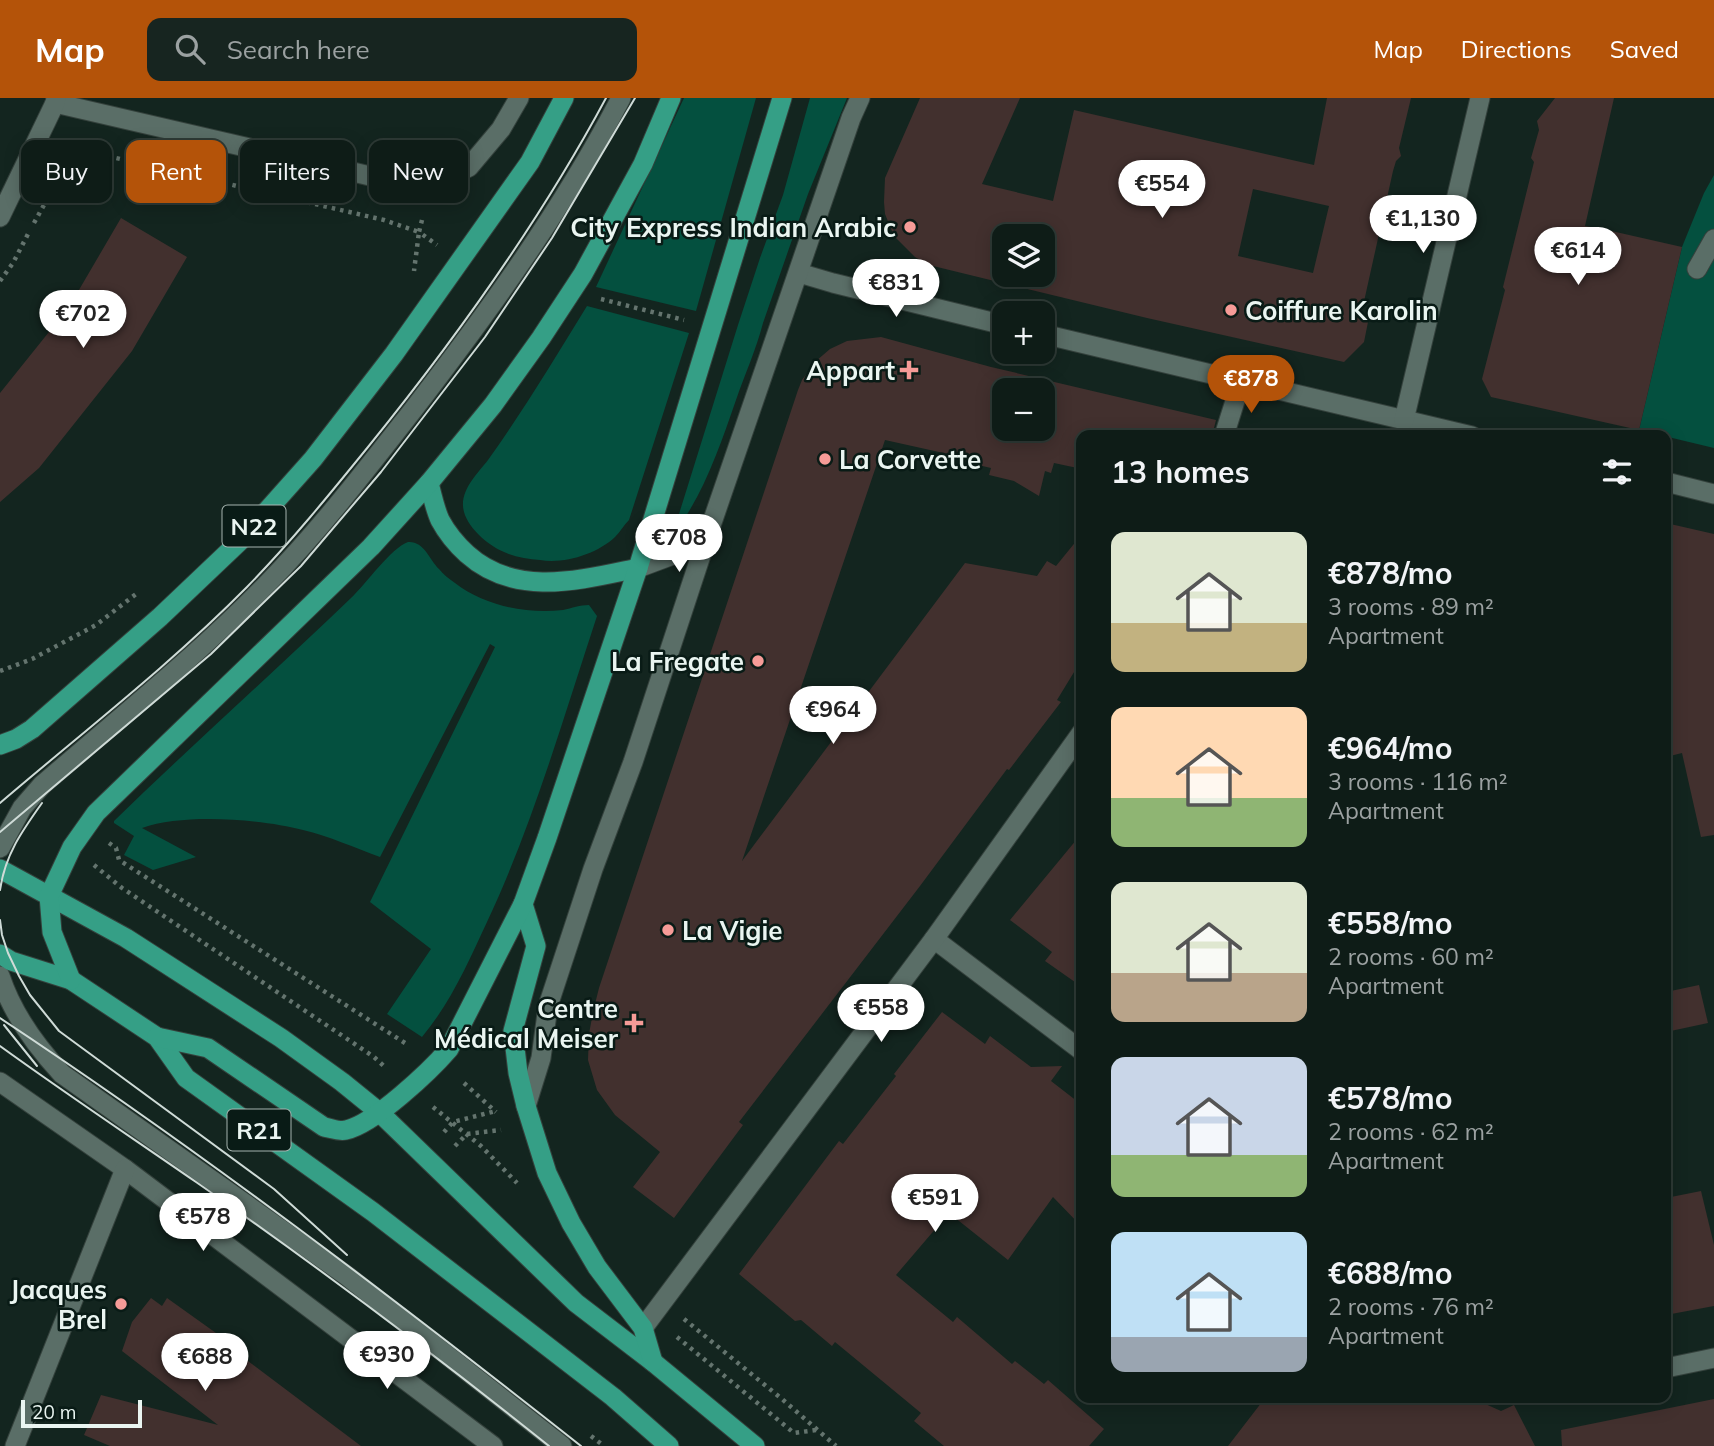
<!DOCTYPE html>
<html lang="en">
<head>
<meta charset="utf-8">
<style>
  :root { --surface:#0e1c17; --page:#172520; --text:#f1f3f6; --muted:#9ba1a1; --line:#2e3a36; --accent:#b45309 }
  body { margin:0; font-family:Mulish,sans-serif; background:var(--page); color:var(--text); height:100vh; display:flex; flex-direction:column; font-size:26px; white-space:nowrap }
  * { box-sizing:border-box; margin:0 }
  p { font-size:23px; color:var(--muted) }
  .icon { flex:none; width:38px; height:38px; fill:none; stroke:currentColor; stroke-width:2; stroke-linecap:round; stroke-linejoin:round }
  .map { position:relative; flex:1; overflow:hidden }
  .drawer { position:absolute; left:1076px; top:332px; width:595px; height:973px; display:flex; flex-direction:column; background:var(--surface); border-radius:14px; box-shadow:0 4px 18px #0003,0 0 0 2px var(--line) }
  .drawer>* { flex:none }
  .guide { position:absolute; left:21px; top:42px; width:665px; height:63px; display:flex; gap:14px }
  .tools { position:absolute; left:992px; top:126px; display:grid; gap:14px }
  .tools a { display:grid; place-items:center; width:63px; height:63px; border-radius:14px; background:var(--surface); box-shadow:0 4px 18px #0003,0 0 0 2px var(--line); font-size:35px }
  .scale { position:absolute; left:21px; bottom:18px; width:121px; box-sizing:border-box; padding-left:7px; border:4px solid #eaf5f1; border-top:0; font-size:19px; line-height:24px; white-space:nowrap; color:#eaf5f1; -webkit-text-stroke:5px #091b16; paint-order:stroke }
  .price { position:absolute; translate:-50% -60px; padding:0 16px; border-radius:24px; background:#fff; color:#222; font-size:23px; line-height:46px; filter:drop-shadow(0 2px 4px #0008) }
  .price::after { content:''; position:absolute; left:50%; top:42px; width:21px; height:16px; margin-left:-10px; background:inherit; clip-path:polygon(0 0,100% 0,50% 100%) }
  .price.on { background:var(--accent); color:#fff }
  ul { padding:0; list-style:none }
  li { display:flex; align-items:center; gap:21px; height:175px; padding:0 35px }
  li span { display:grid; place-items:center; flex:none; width:196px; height:140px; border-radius:14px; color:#555 }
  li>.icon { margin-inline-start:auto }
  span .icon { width:84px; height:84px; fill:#fffc; stroke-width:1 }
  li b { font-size:30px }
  h2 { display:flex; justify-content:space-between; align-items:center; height:84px; padding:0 35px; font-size:30px }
  .pill { padding:0 24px; border-radius:14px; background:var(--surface); box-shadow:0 4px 18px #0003,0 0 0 2px var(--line); font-size:24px; line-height:63px }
  .pill.on { background:var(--accent); color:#fff }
  header { display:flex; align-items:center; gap:42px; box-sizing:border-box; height:98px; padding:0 35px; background:var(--accent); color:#fff }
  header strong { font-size:33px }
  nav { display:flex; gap:38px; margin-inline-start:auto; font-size:24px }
  .search { width:490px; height:63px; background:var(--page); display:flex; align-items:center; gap:18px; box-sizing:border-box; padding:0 24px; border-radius:14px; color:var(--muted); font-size:26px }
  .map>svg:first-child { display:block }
</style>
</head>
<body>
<header>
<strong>Map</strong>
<div class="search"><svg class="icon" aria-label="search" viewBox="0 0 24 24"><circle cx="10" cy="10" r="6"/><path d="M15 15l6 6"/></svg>Search here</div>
<nav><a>Map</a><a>Directions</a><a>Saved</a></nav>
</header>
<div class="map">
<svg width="1714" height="1348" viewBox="0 0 1714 1348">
  <rect width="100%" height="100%" fill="#13251f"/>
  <!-- green -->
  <g fill="#04503f">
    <polygon points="684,0 756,0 696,213 596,189"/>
    <path d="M 810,0 L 847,0 L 808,96 L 763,225 C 756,252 745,276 736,302 C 720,348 705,393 676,433 L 674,432 L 738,227 L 760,160 L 783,97 Z"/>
    <polygon points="1714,77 1714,350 1639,332 1682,149 1704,95"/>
    <path d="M 587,208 L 689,235 L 629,422 C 624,427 620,434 615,439 C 597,456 565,466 540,462 C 528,461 515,459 504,454 C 487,447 464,427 463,408 C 462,390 478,375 488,362 C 524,312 555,260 587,208 Z"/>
    <path d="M 408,444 C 424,443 429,461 439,471 C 443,476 449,481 455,485 C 485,508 526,516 563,512 C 572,510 580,507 589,507 L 597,518 C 563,621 533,726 487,824 C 468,865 451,904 422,939 L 387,916 L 431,851 L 370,804 L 495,549 L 490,546 L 380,759 C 355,750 329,738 303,732 C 260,721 184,715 142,730 L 196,759 L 153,772 L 124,757 L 134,738 L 114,725 L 114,723 C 192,647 273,575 351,500 C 366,486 391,450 408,444 Z"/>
  </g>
  <!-- building -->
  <g fill="#42302e" fill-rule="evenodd">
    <path d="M 920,0 L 1020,0 L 982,86 L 1053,103 L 1074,12 L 1314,67 L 1327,0 L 1411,0 L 1399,50 L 1401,58 L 1396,63 L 1393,73 L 1361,217 L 1369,219 L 1364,244 L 1344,264 L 1147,220 L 929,167 L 915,159 L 894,138 L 885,116 L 884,104 L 885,80 ZM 1253,91 L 1329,108 L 1313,175 L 1238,158 ZM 1004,138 L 1043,138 L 1043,177 L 1004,177 Z"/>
    <polygon points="1555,0 1614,0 1585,128 1607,132 1682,149 1639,332 1491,299 1482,281 1505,192 1503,189 1534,64 1531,60 1539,32 1537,23"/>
    <polygon points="121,120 187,159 132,253 39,370 0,404 0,295 69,209"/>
    <path d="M 881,239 L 991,269 L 1216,322 L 1212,338 L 1082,338 L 1082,371 L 1054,365 L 1051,375 L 1045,373 L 1039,398 L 1014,383 L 989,377 L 991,370 L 948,360 L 948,356 L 885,342 L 742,763 L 965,465 L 1037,478 L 1047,463 L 1056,468 L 1082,436 L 1082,561 L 1057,602 L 1061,604 L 1009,672 L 1007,671 L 920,788 L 739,1024 L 743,1027 L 674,1120 L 633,1089 L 660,1054 L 615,1017 L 597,992 L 588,962 L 589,936 L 593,914 L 599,890 L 798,292 L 802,282 L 816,263 L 830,251 L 847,243 ZM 1004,292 L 1043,292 L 1043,331 L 1004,331 Z"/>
    <polygon points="1666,425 1714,436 1714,737 1701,739 1682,655 1666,659"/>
    <polygon points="1082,735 1082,889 1045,863 1052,854 1010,822"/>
    <polygon points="1699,887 1708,925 1666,934 1666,894"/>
    <polygon points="942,914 985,946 990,938 1031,969 1062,968 1051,983 1082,1007 1082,1129 1053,1099 1008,1162 949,1115 896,1177 953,1224 957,1219 1012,1266 1015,1263 1044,1286 1048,1282 1104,1331 1089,1348 944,1348 914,1323 921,1315 835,1244 832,1248 801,1222 795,1223 739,1176 839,1043 843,1046 896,978 894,976"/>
    <polygon points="1701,1093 1714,1147 1714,1208 1666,1217 1666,1100"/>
    <polygon points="151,1200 162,1208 167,1200 244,1255 244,1260 361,1348 110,1348 84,1337 101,1297 218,1327 122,1253 132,1224"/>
    <polygon points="1265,1300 1472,1300 1501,1313 1514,1307 1535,1348 1228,1348"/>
    <polygon points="1714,1301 1714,1348 1562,1348 1561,1332"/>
  </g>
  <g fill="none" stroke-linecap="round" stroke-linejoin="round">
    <defs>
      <g id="service">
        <polyline points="1697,171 1714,141"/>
        <path d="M 0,750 L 22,710 L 42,687 C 118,621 197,558 267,486 C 320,432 366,372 413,312 C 489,213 563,111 621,0"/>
        <path d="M 0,878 C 12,915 36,948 62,976 L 347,1178 L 562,1348"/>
      </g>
      <g id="minor">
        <polyline points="55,5 396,84 430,87 469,69 501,31 519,0"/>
        <polyline points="0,119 55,5 56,0"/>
        <polyline points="799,175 833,185 1004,227"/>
        <polyline points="1043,236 1472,338"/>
        <polyline points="1404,322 1480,0"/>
        <polyline points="1224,338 1241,284"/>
        <polyline points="1666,384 1714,396"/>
        <polyline points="934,841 1082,953"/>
        <polyline points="0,984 125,1071 493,1348"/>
        <polyline points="643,1230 934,841 1082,634"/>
        <polyline points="1666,1270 1714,1260"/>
        <polyline points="15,1348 125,1071"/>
      </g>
      <g id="tertiary">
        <polyline points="638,470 705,445"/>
        <polyline points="526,1008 541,960 548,908 593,771 633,664 705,445 851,20 860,0"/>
      </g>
      <g id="primary">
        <path d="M 429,385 C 432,397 435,411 440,422 C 447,435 456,446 467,456 C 516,500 580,482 638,470"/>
        <polyline points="0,647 16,641 32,631 160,519 240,443 313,361 394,256 530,64 564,0"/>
        <polyline points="0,771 126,840 281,940 342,984 379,1014 576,1205 653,1264 755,1348"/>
        <polyline points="523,806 536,848 513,933 518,975 526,1008 547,1075 571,1125 597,1169 643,1230 653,1264"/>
        <polyline points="0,856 11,863 71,882 157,939 186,980 373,1114 613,1299 669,1348"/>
        <polyline points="71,882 52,834 49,798 72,749 96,715 371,449 429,385 493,307 541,240 583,176 643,66 671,0"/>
        <path d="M 157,939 L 208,950 L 324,1029 C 331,1030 339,1034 346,1032 C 374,1026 430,973 449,951 L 523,806 L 547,740 L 638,470 L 782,0"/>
      </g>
    </defs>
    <!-- service casing -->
    <use href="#service" stroke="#34413c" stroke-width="21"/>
    <!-- minor casing -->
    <use href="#minor" stroke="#34413c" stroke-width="21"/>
    <!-- tertiary casing -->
    <use href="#tertiary" stroke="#34413c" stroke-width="21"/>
    <!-- primary casing -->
    <use href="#primary" stroke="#34413c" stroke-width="21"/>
    <!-- path -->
    <g stroke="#64746e" stroke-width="4.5" stroke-dasharray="3.5 5" stroke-linecap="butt">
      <polyline points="422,122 419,134 437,147"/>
      <polyline points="34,125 66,67 86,58 103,57 384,122 419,134 414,173"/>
      <polyline points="0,183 13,165 28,136"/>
      <polyline points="601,201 684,222"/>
      <polyline points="0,573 32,561 96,527 136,496"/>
      <polyline points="109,745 116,750 119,762 405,945"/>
      <polyline points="94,767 122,790 374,959 386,970"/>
      <polyline points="464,985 496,1014"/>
      <polyline points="433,1009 481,1048 517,1085"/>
      <polyline points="444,1034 453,1024 496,1013"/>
      <polyline points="455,1048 467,1036 501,1032"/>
      <polyline points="684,1221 782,1301 836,1348"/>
      <polyline points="677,1239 794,1335 816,1332"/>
      <polyline points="591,1338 604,1348"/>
    </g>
    <!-- service -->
    <use href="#service" stroke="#5a6e67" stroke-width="19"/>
    <!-- minor -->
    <use href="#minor" stroke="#5a6e67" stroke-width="19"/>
    <!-- tertiary -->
    <use href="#tertiary" stroke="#5a6e67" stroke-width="19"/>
    <!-- primary -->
    <use href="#primary" stroke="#359f86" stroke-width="19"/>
    <!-- tram -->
    <g stroke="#cfdbd7" stroke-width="2">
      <path d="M 0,705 C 83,634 170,567 247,489 C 290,445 329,397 368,349 C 457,239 539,125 606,0"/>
      <polyline points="0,734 211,556 301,468 381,374 485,239 552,140 635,0"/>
      <path d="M 0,792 C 5,757 22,733 42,705"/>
      <polyline points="0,822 2,837 8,855 19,878 30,897 59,933 274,1091 347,1157"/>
      <path d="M 0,920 C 201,1053 392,1199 581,1348"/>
      <polyline points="4,927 37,968"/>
      <path d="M 0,948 C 65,995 131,1039 196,1084 C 317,1168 434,1256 549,1348"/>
    </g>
  </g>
  <!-- markers -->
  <g fill="#f59b97" stroke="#091b16" stroke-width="2.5">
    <circle cx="910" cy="129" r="7"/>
    <circle cx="1231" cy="212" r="7"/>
    <path d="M905.5 261.5h7v7h7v7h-7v7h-7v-7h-7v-7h7z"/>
    <circle cx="825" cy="361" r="7"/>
    <circle cx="758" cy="563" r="7"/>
    <circle cx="668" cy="832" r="7"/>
    <path d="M630.5 914.5h7v7h7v7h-7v7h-7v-7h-7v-7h7z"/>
    <circle cx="121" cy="1206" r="7"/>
  </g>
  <g text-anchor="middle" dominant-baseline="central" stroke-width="5" stroke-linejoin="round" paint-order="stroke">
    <!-- shield labels -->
    <g fill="#091b16" stroke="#a6b4af" stroke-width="2">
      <rect x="222.5" y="407.5" width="63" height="41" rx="5"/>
      <rect x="227.5" y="1011.5" width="63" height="41" rx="5"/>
    </g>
    <g font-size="24" font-weight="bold" fill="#eaf5f1">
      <text x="254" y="428">N22</text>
      <text x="259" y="1032">R21</text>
    </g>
    <!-- poi labels -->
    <g font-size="26" font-weight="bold" fill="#eaf5f1" stroke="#091b16" text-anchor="end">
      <text x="896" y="129">City Express Indian Arabic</text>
      <text x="1245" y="212" text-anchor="start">Coiffure Karolin</text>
      <text x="895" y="272">Appart</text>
      <text x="839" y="361" text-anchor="start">La Corvette</text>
      <text x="744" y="563">La Fregate</text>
      <text x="682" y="832" text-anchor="start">La Vigie</text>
      <text x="618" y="910">Centre<tspan x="618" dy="30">Médical Meiser</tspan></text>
      <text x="107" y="1191">Jacques<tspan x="107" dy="30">Brel</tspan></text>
    </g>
  </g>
</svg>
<div class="tools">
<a><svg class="icon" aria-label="layers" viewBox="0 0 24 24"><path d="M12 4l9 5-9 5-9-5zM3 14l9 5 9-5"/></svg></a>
<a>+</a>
<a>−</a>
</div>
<div class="scale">20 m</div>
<b class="price" style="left:1162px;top:122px">€554</b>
<b class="price" style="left:1423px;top:157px">€1,130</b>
<b class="price" style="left:1578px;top:189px">€614</b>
<b class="price" style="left:896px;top:221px">€831</b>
<b class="price" style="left:83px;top:252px">€702</b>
<b class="price on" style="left:1251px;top:317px">€878</b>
<b class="price" style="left:679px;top:476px">€708</b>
<b class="price" style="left:833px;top:648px">€964</b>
<b class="price" style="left:881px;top:946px">€558</b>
<b class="price" style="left:935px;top:1136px">€591</b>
<b class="price" style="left:203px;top:1155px">€578</b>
<b class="price" style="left:387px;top:1293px">€930</b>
<b class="price" style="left:205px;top:1295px">€688</b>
<div class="guide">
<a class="pill">Buy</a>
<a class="pill on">Rent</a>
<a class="pill">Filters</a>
<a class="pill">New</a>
</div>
<section class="drawer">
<h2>13 homes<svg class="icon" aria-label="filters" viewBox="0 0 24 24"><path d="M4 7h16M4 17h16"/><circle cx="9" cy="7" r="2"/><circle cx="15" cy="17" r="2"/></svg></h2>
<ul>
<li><span style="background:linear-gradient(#dfe7d0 65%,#c2b280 0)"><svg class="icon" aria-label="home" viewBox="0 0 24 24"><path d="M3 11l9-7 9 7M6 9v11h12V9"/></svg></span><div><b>€878/mo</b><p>3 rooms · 89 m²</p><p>Apartment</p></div></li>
<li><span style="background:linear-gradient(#ffd9b3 65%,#8fb573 0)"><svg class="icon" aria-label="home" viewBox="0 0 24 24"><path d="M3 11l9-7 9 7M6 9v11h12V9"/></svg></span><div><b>€964/mo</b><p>3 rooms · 116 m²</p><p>Apartment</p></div></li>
<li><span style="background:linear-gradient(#dfe7d0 65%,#b9a48a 0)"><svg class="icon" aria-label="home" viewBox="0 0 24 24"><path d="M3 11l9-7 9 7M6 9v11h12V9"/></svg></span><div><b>€558/mo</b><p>2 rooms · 60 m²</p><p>Apartment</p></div></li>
<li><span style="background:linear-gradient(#c9d6e8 70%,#8fb573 0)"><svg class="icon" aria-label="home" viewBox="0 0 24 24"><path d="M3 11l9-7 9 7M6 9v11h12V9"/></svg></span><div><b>€578/mo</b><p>2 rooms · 62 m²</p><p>Apartment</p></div></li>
<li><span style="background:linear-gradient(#bfe0f5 75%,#9aa5b1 0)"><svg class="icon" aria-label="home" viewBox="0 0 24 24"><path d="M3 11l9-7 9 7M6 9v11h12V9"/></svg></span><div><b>€688/mo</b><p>2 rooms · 76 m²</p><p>Apartment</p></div></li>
</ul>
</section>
</div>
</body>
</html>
